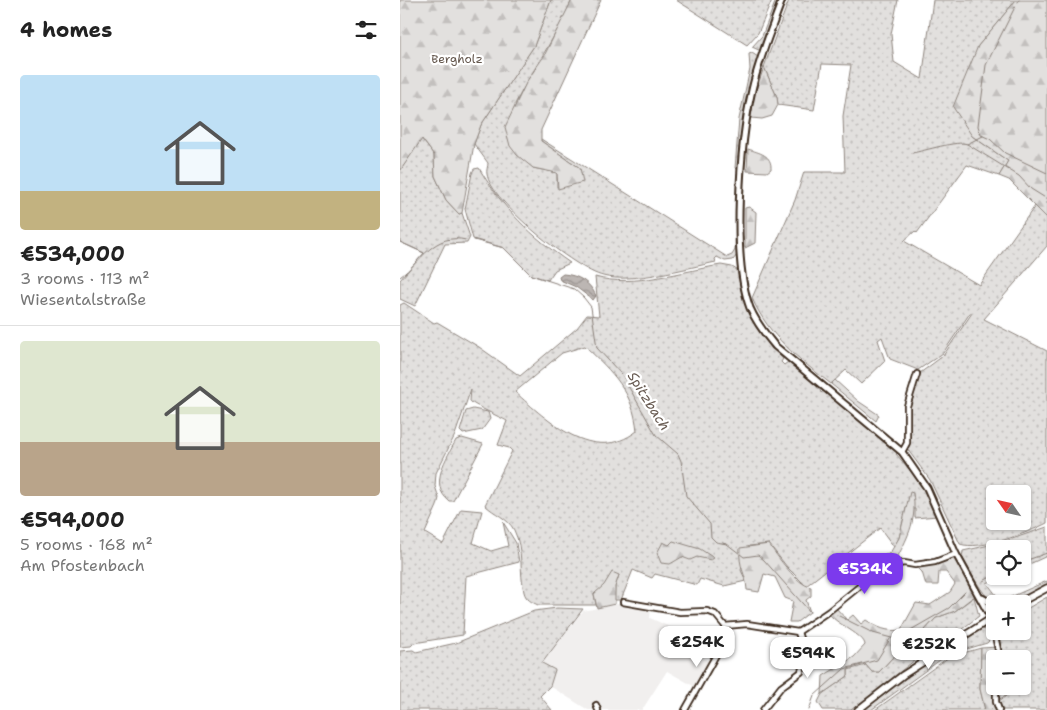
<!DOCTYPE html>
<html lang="en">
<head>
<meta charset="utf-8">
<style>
  :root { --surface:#fff; --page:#f6f6f6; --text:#222; --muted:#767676; --line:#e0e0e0; --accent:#7c3aed }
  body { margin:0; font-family:"Shantell Sans",sans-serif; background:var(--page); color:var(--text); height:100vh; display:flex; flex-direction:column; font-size:19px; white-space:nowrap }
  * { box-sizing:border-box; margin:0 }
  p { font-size:16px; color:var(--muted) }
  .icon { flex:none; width:28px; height:28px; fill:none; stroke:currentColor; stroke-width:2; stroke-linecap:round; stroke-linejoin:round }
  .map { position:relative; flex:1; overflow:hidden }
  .details { display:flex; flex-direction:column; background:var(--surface); width:400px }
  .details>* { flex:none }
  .needle { width:32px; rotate:304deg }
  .tools { position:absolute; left:586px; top:485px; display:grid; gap:10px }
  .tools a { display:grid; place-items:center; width:45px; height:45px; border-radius:5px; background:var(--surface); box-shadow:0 1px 4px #0004; font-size:25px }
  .price { position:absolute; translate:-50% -42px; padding:0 11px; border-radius:10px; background:#fff; color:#222; font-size:16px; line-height:32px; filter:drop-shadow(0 1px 2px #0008) }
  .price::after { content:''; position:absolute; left:50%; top:30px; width:15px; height:11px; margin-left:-8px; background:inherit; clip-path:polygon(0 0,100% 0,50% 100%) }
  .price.active { background:var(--accent); color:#fff }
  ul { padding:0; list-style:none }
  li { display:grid; align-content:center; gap:10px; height:265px; padding:0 20px }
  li+li { border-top:1px solid var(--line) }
  li span { display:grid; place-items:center; height:155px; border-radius:5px; color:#555 }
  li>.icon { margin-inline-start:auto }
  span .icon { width:90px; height:90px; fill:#fffc; stroke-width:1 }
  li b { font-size:21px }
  h2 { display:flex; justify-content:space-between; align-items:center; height:60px; padding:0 20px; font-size:21px }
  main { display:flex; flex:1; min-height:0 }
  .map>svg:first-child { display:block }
</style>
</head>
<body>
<main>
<section class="details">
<h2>4 homes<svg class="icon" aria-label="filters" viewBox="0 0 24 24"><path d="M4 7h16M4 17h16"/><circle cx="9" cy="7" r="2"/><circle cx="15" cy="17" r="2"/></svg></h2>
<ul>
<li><span style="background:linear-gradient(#bfe0f5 75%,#c2b280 0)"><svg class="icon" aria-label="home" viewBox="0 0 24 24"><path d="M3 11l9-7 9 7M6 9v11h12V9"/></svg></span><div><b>€534,000</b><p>3 rooms · 113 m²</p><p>Wiesentalstraße</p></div></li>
<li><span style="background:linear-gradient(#dfe7d0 65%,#b9a48a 0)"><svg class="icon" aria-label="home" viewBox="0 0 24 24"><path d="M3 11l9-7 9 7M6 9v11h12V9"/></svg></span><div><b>€594,000</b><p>5 rooms · 168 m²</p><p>Am Pfostenbach</p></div></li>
</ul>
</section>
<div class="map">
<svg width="647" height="710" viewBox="0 0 647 710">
  <defs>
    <pattern id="grass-dots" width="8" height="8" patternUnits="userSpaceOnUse" patternTransform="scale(1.25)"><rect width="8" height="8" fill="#e2e0de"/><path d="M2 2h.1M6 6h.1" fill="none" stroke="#c3c0be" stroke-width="1.8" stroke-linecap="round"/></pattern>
    <pattern id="forest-firs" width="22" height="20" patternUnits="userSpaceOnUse" patternTransform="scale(1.25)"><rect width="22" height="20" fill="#e2e0de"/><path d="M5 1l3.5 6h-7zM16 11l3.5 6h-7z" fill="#c3c0be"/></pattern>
    <pattern id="water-waves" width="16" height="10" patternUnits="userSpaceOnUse" patternTransform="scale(1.25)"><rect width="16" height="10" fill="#bcb6b3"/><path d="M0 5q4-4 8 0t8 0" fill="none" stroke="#9a9491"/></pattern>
  </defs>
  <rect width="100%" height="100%" fill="#fff"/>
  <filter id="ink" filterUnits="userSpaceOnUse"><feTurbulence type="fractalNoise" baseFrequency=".02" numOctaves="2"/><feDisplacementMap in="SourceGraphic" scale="10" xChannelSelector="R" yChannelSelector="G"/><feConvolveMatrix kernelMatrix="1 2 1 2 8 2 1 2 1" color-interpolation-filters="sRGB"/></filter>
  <g filter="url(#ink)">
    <!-- built -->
    <polygon fill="#f1efee" points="223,603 251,608 250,618 299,640 296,651 310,663 297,688 267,671 242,710 188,710 150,686 155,670 142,663 183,611"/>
    <!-- grass -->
    <g fill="url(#grass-dots)" stroke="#8e857e" fill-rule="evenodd">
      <path d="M 151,0 L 172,0 C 156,37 133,69 115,104 L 133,168 L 157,173 L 157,187 L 180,168 L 141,141 L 141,139 L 327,257 L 332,255 L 335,250 L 337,173 L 339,173 L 337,255 L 333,260 L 325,261 L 317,257 L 315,259 L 316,262 C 286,268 231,284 203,276 C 176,270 90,201 87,174 C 86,171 88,166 88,163 L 74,144 L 81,125 L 134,46 Z"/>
      <polygon points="276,0 372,0 358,33 347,45"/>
      <polygon points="376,0 379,0 361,51 352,47 362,36"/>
      <path d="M 389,0 L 498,0 L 491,34 L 494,62 L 522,79 L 533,0 L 616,0 L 578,46 L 572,136 L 608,161 L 599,176 L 567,165 L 517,233 L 515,231 L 504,241 L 579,285 L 635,206 L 647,218 L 647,246 L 584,319 L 647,351 L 647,523 C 628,533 580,551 560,544 L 530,480 L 508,450 L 507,410 L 520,373 L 543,356 L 572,313 L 570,313 L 543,353 L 518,370 L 490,359 L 482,337 L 478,340 L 485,361 L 461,384 L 446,370 L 431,384 C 398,358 369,337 352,298 L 395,200 L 404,172 L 445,172 L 443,116 L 451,65 L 422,64 L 414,110 L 378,105 L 377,97 L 364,67 ZM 595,494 L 622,494 L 622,521 L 595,521 Z"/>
      <polygon points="352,53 358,57 343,120 339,169 335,168 339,119 350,69 349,54"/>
      <polygon points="21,138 34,155 35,176 46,200 59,214 62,213 70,237 67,243 45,244 15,306 0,299 0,280 24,253 0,242 0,171"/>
      <path d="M 79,168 C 103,209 131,236 170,263 L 155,270 L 148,280 L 131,275 L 104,248 L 73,239 L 65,209 L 72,173 L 74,169 Z"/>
      <path d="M 321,265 L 332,267 L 337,270 C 344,310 354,331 383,359 L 381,362 L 384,365 L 388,362 L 419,387 L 421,393 L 424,390 L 498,452 L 496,454 L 522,484 L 537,516 L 515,518 L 515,509 L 506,508 L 499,538 L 494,547 L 480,528 L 406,586 L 387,567 L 369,544 L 349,546 L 341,570 L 346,581 L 324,586 L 300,579 L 297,585 L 255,574 L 252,578 L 233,570 L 221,600 L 214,600 L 215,587 L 219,575 L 194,594 L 196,605 L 138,605 C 132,602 126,600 124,592 C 119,571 124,551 114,530 C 108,518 94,514 85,505 L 112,451 L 109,448 L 98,445 L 107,421 C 100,417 73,405 70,401 L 71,389 L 55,435 L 36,473 L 35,486 L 39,498 L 37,506 L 25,533 L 43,544 L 61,509 L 82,511 L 73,543 L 91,551 L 108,546 L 103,522 L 116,543 L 119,562 L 66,576 L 63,635 L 14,643 L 11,646 L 0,647 L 0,305 L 4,303 L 34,323 L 37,322 L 79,347 L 120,376 L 177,328 L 187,315 L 199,316 L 195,277 C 233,288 282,271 321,265 ZM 185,346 C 213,373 233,391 237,431 C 193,465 148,421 115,392 L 162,353 Z"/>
      <polygon points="73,409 88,412 90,419 82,430 63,434 60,431 66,411"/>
      <path d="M 62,438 L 83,444 L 53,501 L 49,501 C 28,484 47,458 56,440 Z"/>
      <path d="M 647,527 L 647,556 L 623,567 L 622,549 L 595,549 L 595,576 L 602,576 L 587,583 L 597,596 L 604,600 L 647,581 L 647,585 C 591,612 593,612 562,557 L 563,551 L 603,542 Z"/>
      <polygon points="574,597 579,616 553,636 515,660 451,710 423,710 418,702 422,694 448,676 448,670 466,665 472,672 479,672 492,658 507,649 536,618 555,611"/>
      <polygon points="647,597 647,710 603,710 599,701 606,696 607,686 622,686 622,659 602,659 599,631 622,631 623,611"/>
      <polygon points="157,608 183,609 142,663 155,670 150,686 140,696 152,710 0,710 0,651 13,650 16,652 56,643 134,611"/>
      <polygon points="582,629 592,631 593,637 587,643 547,655 471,710 464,710 521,667"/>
      <polygon points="581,648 580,689 585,710 475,710 549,657"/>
    </g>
    <!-- forest -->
    <g fill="url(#forest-firs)" stroke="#8e857e">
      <polygon points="0,0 151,0 134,46 81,125 74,144 62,213 59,214 46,200 35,176 34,155 22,139 0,171"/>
      <polygon points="172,0 201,0 141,130 141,141 180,168 183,182 158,189 157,173 133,168 117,155 110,146 105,127 127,81 144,56"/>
      <polygon points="616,0 647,0 647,218 609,180 599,176 608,161 572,136 553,107 578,46"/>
      <polygon points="364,67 377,97 378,105 372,116 362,119 351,118 354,96"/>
      <path d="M 348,149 C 360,153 372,155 371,169 L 367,172 L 347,171 Z"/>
      <polygon points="349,207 356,212 355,243 345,248 345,208"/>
      <polygon points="435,380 458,401 479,415 476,421 431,384"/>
      <path d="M 510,492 L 513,493 C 517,519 509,535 497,558 L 499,563 L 488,566 L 471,577 L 464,570 L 476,559 L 490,553 L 499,538 Z"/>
      <polygon points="273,541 300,549 314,558 311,560 297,557 290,560 282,557 270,564 261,563 257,553 263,542 269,545"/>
      <path d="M 369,544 C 377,556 397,585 411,587 L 411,596 L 406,600 L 410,612 L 397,622 L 389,622 L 393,601 L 385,598 L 375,577 L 364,574 L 359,592 L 347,590 C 346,573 338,567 340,548 Z"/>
      <path d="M 556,554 L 580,597 L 573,597 L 555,611 L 536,618 L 507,649 L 492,658 L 479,672 L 472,672 L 465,664 L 448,669 L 448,676 L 422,694 L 423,676 L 454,657 L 465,645 C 464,635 438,625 429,614 L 436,608 L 447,620 L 453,615 L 461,624 L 466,620 C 478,628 487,632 501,630 L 516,603 L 530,605 L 550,592 L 555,584 L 546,572 L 539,572 L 538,585 L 526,585 L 522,572 L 515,565 L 535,562 Z"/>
      <polygon points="212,572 219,575 215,587 215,604 197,608 194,594 204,585"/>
      <polygon points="597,647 595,686 607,686 606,696 595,701 597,710 585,710 580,689 581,648"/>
    </g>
    <!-- water -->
    <path fill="url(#water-waves)" stroke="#887e77" d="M 163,274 C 178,275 190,282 196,296 L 193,300 L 176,287 L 160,280 L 159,277 Z"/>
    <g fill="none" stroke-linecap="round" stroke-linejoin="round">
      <!-- stream -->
      <g stroke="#887e77" stroke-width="1">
        <polyline points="618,2 619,0"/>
        <polyline points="615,7 586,65 578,126 581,135 590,139 605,153 647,173"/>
        <polyline points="567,144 619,176 631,189 647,199"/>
        <path d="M 512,153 C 524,151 558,140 567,144 L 583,136"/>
        <polyline points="74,240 104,248 131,275 174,289 184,298 191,307 197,348 222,375 256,435 278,454 281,461 286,496 310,524 311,537 316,542 327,544 344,557 358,555 364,560 410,612"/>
        <polyline points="0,242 24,253"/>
        <path d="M 0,277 C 22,261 34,232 66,240"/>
        <polyline points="622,562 647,553"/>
        <polyline points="583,581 595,575"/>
        <polyline points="437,615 473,633 495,639 549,608 565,592"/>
        <polyline points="409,710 414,696 444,669 477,660 490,639"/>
      </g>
      <defs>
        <g id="minor">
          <polyline points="502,452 507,443 507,406 517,374"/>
          <polyline points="223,602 280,612 307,611 315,614 325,626"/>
          <polyline points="591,618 600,659"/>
          <polyline points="325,626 347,624 398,632 429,611 471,577 488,566 504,563 515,565 535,562 556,554"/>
          <polyline points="596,686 596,702 599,710"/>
          <polyline points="196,705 198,710"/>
          <polyline points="285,710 325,639 326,632"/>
          <polyline points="363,710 381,687 401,672 405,655 398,632"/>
        </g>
        <g id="tertiary">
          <path d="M 382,0 C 371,30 359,59 352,90 C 340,142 331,258 350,308 C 356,322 365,334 375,346 L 502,452 L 527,488 L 556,554 L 591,618"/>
          <polyline points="582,598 595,605"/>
        </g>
        <g id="secondary">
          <polyline points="617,604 647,588"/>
          <polyline points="458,710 503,675 595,616"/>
        </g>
      </defs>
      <!-- minor casing -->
      <use href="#minor" stroke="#3b2a1e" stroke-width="8"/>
      <!-- tertiary casing -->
      <use href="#tertiary" stroke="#3b2a1e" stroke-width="9"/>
      <!-- secondary casing -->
      <use href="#secondary" stroke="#3b2a1e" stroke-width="9"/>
      <!-- minor -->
      <use href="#minor" stroke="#fff" stroke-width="4.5"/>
      <!-- tertiary -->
      <use href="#tertiary" stroke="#fff" stroke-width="5"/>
      <!-- secondary -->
      <use href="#secondary" stroke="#fff" stroke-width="5.5"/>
    </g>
  </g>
  <g text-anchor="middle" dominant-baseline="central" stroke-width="4.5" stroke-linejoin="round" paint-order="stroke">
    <!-- park labels -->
    <g font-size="12" fill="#65584e" stroke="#fff">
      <text x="57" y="59">Bergholz</text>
    </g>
    <!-- water labels -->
    <g font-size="14" font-style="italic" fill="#685b52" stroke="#fff">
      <text transform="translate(249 401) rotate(58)">Spitzbach</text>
    </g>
  </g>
</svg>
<div class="tools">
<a><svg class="needle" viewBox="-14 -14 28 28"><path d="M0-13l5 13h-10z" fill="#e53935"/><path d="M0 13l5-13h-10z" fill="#767676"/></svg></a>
<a><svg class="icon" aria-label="locate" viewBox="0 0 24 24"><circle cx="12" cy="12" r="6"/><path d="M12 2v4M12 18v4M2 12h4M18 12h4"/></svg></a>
<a>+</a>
<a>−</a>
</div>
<b class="price active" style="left:465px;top:595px">€534K</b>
<b class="price" style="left:297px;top:668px">€254K</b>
<b class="price" style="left:529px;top:670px">€252K</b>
<b class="price" style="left:408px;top:679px">€594K</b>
</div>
</main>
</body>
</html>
